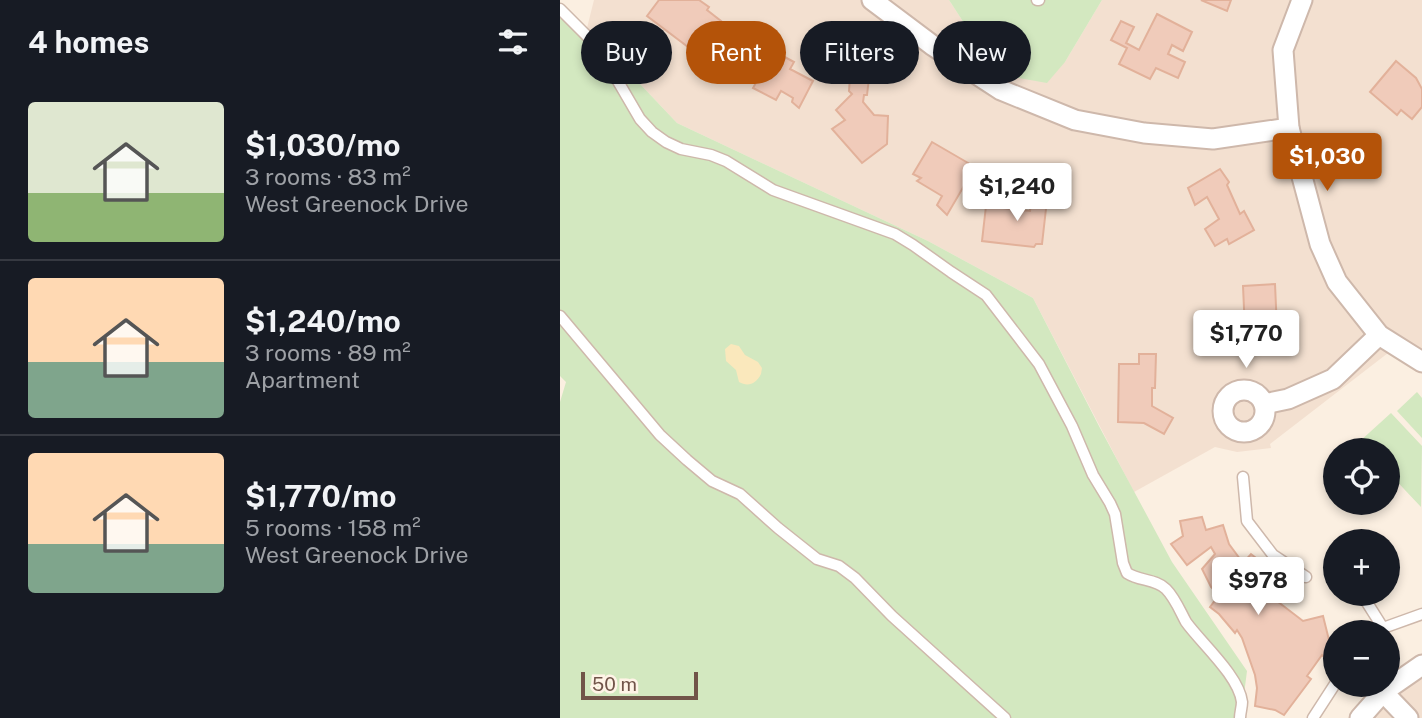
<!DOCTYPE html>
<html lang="en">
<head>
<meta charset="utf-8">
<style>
  :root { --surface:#171b24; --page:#20242c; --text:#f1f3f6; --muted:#9ea1a6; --line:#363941; --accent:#b45309 }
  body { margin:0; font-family:"Public Sans",sans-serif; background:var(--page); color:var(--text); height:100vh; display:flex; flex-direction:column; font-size:26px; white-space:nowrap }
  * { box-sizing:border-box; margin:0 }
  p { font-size:23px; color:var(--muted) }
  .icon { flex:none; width:38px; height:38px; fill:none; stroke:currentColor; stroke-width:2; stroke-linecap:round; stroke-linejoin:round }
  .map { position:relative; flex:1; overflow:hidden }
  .sheet { display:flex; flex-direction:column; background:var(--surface); width:560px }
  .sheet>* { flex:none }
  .guide { position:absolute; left:21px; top:21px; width:665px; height:63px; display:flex; gap:14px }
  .controls { position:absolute; left:763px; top:438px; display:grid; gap:14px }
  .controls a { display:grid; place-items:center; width:77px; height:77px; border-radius:50%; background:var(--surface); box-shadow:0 4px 10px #0003; font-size:35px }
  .scale { position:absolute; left:21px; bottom:18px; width:117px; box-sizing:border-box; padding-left:7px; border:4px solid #715449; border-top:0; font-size:19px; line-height:24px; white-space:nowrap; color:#715449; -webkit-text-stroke:5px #fff4e7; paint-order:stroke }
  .price { position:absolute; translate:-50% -60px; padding:0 16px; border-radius:7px; background:#fff; color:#222; font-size:23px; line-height:46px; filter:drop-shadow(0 2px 4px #0008) }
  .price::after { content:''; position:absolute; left:50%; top:42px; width:21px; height:16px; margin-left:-10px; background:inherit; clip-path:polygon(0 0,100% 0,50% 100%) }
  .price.active { background:var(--accent); color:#fff }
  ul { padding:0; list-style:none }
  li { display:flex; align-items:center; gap:21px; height:175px; padding:0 28px }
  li+li { border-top:2px solid var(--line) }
  li span { display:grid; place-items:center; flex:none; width:196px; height:140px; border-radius:7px; color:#555 }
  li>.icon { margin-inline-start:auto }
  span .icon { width:84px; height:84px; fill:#fffc; stroke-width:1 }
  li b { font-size:30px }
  h2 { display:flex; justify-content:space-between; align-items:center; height:84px; padding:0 28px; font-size:30px }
  .tag { padding:0 24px; border-radius:32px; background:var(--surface); box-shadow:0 4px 10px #0003; font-size:24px; line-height:63px }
  .tag.active { background:var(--accent); color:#fff }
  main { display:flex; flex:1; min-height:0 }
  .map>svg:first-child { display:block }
</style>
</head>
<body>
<main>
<section class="sheet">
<h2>4 homes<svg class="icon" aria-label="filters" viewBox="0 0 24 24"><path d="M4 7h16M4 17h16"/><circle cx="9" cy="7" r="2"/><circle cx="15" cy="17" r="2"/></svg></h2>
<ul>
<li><span style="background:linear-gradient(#dfe7d0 65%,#8fb573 0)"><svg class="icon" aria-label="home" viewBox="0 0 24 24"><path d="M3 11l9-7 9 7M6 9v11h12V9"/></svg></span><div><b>$1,030/mo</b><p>3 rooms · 83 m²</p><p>West Greenock Drive</p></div></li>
<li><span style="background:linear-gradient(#ffd9b3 60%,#7fa58c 0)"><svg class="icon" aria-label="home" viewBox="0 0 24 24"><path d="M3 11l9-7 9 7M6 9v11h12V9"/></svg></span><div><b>$1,240/mo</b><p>3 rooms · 89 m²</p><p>Apartment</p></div></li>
<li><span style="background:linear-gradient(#ffd9b3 65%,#7fa58c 0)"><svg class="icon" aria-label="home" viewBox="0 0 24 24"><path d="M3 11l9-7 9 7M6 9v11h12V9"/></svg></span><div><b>$1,770/mo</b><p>5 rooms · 158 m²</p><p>West Greenock Drive</p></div></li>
</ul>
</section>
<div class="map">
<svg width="862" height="718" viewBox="0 0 862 718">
  <rect width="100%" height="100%" fill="#fbefe1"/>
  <!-- residential -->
  <g fill="#f3e0d0">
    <polygon points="34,0 389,0 426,57 505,62 542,0 862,0 862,359 828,353 710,444 711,448 677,452 655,447 574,492 473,298 368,241 117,123 27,28"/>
    <polygon points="862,672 862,718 811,718 852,678"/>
  </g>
  <!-- green -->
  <g fill="#d3e8c0">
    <polygon points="389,0 542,0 505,62 487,83 442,75 426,57"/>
    <polygon points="0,15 27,28 117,123 368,241 473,298 540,428 612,562 687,671 681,718 0,718 0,402 6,382 0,376"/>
    <polygon points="857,392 862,398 862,438 837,411"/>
    <polygon points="831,413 862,446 861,507 828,472 828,450 807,450 799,442"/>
  </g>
  <!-- sand -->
  <path fill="#fae8bc" d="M 171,344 L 179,346 L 185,355 L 198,362 L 202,368 L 201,374 C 196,384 188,387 179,382 L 176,370 L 166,361 L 165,349 Z"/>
  <!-- building -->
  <g fill="#f0cbba" stroke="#e2b19a" stroke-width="2">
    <polygon points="99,0 139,0 149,7 147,10 161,21 149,37 161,46 162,53 155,62 150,59 148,62 87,16"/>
    <polygon points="641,0 671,0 667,11"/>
    <polygon points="597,14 632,32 623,51 612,45 608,54 625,62 618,78 596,68 590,79 559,64 567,48 551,40 561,21 574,27 566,43 579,50"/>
    <polygon points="201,44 234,62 230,69 253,81 239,108 232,102 233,98 221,91 216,100 193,88 203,70 191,63"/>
    <polygon points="836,61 856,78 862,89 862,107 852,119 841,110 837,115 810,92"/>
    <polygon points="290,77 309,78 307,95 304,95 303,102 314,115 328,116 327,144 302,163 272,129 285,120 276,110 292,94 289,91"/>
    <polygon points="372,142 415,167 387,215 377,205 382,196 357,181 361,178 353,174"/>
    <polygon points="660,169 669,182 667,185 680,214 684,211 694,230 669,244 667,239 655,246 645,229 659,219 647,197 635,205 628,188"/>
    <polygon points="473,190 488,191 482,244 476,244 474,247 422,241 426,206 470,211"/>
    <polygon points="715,284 718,352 686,353 683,286"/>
    <polygon points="579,354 596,354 595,388 592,388 592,406 613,418 604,434 584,423 558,422 559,364 579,364"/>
    <polygon points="642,517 646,530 663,525 669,544 683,563 691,554 714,572 705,582 714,589 709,595 743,621 763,616 770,644 775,648 775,653 768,661 762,655 747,676 751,679 724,715 715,710 695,706 697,688 695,675 682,638 677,630 675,633 659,614 650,607 659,595 651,587 642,569 655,554 651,547 627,565 611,544 623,536 620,521"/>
  </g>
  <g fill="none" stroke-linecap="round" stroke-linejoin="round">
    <defs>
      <g id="lane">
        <polyline points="477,0 479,0"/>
        <path d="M 0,9 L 38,47 L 80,119 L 92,132 L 106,142 L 121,149 L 151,155 L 166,161 L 213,190 L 335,234 L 353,245 L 391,272 L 426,295 L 479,364 L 512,426 L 533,475 L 550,503 L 555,514 L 563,563 L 567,573 C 579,581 596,579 606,589 C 615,598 620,611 626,622 C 641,643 679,676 682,702 C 682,707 680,713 680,718"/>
        <polyline points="0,316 100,435 127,460 152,481 180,494 218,528 257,559 279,566 295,578 332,616 445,718"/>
        <polyline points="683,477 687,521 713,555 746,577"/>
        <polyline points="801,593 823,628"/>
        <polyline points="819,632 823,628 862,614"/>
        <polyline points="753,718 775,684"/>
      </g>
      <g id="street">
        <polyline points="312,0 372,45 441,90 515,120 584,133 653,139 729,128"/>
        <polyline points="742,0 723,50 729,128 760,244 777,282 819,335 862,362"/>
        <circle cx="684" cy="411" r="21"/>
        <polyline points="704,404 728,399 773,379 819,335"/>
        <polyline points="823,692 848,718"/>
        <polyline points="800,718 823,692 862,665"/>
      </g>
    </defs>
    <!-- lane casing -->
    <use href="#lane" stroke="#ceb8ab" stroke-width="13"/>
    <!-- street casing -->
    <use href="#street" stroke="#ceb8ab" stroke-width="23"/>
    <!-- lane -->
    <use href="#lane" stroke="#fff" stroke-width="10"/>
    <!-- street -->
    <use href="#street" stroke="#fff" stroke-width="19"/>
  </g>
</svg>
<div class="controls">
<a><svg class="icon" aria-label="locate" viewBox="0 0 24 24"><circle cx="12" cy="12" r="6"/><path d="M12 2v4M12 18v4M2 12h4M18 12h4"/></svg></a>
<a>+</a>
<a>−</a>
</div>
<div class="scale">50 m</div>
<b class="price active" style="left:767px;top:193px">$1,030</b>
<b class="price" style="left:457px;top:223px">$1,240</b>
<b class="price" style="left:686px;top:370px">$1,770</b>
<b class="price" style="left:698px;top:617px">$978</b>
<div class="guide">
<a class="tag">Buy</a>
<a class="tag active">Rent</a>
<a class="tag">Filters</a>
<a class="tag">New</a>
</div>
</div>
</main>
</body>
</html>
